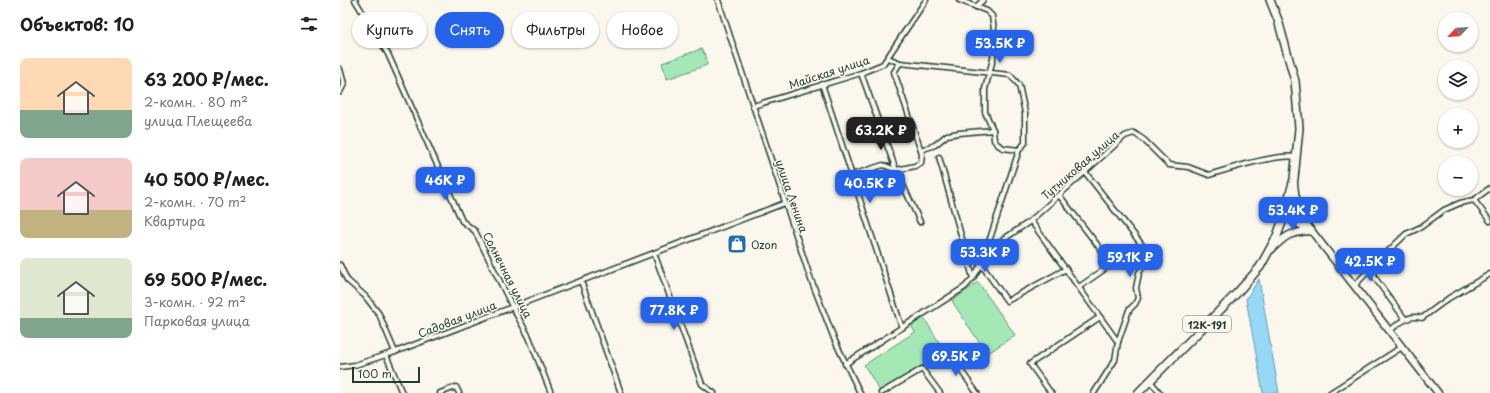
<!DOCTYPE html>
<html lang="ru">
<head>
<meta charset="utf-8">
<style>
  :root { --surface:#fff; --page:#f6f6f6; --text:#202124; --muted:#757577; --accent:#2563eb }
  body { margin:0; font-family:"Playpen Sans",sans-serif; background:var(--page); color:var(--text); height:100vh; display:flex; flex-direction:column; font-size:15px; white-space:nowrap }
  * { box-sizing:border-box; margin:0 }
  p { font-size:13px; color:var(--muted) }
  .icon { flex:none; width:22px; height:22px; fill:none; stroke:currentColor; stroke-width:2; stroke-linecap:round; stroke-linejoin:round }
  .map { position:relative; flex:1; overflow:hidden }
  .side { display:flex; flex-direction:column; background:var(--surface); width:340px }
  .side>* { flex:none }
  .top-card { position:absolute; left:12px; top:12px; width:380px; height:36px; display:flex; gap:8px }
  .needle { width:26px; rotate:245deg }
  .fabs { position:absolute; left:1098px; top:12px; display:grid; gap:8px }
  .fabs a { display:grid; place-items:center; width:40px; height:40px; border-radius:50%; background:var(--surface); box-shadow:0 1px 3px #0004; font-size:20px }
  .scale { position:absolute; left:12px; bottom:10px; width:68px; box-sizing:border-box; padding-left:4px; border:2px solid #1f3d34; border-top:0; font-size:11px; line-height:14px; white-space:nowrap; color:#1f3d34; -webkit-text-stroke:3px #fbf7ec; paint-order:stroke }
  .price { position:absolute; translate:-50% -34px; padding:0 9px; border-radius:8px; background:var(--accent); color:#fff; font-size:13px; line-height:26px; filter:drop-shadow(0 1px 2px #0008) }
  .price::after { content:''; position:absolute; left:50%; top:24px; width:12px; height:9px; margin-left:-6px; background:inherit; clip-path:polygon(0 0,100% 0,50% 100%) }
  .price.selected { background:#222; color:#fff }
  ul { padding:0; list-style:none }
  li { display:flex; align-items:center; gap:12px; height:100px; padding:0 20px }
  li span { display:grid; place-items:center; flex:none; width:112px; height:80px; border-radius:8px; color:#555 }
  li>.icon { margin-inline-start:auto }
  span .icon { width:48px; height:48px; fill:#fffc; stroke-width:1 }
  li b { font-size:17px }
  h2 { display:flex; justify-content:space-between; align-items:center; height:48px; padding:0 20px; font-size:17px }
  .tag { padding:0 14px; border-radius:18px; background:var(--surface); box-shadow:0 1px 3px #0004; font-size:14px; line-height:36px }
  .tag.selected { background:var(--accent); color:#fff }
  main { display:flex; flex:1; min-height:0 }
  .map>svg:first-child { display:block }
</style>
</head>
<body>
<main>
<section class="side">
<h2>Объектов: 10<svg class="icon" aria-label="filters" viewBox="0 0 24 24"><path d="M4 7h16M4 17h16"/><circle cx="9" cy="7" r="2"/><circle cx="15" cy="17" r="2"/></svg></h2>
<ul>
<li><span style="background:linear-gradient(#ffd9b3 65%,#7fa58c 0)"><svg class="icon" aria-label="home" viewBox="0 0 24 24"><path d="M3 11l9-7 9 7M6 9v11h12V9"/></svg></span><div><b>63 200 ₽/мес.</b><p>2-комн. · 80 m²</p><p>улица Плещеева</p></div></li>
<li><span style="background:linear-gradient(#f6c9c9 65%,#c2b280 0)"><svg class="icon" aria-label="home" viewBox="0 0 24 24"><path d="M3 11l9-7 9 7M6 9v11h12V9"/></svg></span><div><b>40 500 ₽/мес.</b><p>2-комн. · 70 m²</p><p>Квартира</p></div></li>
<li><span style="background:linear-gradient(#dfe7d0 75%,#7fa58c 0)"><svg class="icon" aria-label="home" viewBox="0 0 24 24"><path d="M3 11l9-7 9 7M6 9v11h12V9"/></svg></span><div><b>69 500 ₽/мес.</b><p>3-комн. · 92 m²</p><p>Парковая улица</p></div></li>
</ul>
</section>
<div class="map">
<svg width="1150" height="393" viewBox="0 0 1150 393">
  <rect width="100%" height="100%" fill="#fbf7ec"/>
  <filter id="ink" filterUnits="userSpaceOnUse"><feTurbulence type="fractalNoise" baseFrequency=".025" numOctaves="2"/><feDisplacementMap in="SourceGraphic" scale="8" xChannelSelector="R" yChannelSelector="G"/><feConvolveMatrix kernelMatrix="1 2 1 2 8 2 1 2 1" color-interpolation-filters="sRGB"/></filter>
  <g filter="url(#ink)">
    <!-- green -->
    <g fill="#a4e9b5" stroke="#629374">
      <polygon points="361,49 366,56 367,65 327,79 322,63"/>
      <polygon points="638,282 675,335 647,354 612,301"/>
      <polygon points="584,318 605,352 540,391 524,365 575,332 571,326"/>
    </g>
    <!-- water -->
    <polygon fill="#95d9f7" stroke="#669ba9" points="919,279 939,393 923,393 906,299"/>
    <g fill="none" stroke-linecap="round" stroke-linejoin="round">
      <defs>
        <g id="street">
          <polyline points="15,0 48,54 122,221 135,231 173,308 189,337 211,393"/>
          <polyline points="378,0 470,277 495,341 520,393"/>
          <polyline points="619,0 647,11 652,16 655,37 653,59 645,89 645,112 653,130 654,140 657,144 663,148 679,150"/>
          <polyline points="636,7 643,0"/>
          <polyline points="0,69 4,84 0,92"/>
          <polyline points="521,73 556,170 580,222"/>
          <polyline points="482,84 562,328"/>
          <polyline points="413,106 521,73 543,64 586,0"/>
          <polyline points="581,150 595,145 607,135 619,133 653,130"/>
          <polyline points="599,157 633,278"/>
          <polyline points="745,172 806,250 806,261 799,273 796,288 798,298 795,304 789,310 778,342 775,360 754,393"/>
          <polyline points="512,175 543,165 556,170 575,166 581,163 582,154 554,72 560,63"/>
          <polyline points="719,195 772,264 739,287"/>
          <polyline points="1134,200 1150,221"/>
          <polyline points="691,221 778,342"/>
          <path d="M 646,251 L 689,222 L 785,136 L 794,133 L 804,140 L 829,165 L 848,167 L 869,175 C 888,169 937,153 956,157"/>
          <polyline points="314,253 362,384 374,393"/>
          <polyline points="641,264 667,301 726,269"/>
          <polyline points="0,265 7,280 25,296 39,314 55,352"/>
          <polyline points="241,281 281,393"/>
          <polyline points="1014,286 1033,266"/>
          <polyline points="1065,319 1035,278 1033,266 1066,234 1081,227 1104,210 1120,203 1134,200 1150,188"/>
          <path d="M 1049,331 C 1060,323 1068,314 1082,318 L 1109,298 L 1150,274"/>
          <polyline points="607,351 637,393"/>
          <polyline points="46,355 62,393"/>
          <polyline points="505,364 625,287 633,278 642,263 679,150 685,143 685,113 679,85 670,75 560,63 548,58"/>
          <polyline points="0,367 15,365 55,352 445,203"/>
          <polyline points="810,381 820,393"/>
          <polyline points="100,393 116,387 119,393"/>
          <polyline points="541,393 582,369 600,393"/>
          <polyline points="711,393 690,364 760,317"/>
          <polyline points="990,393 1062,347"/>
        </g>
        <g id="secondary">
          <path d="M 954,183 C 955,197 957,207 963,220 L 1098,393"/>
          <polyline points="944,216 968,229"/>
          <path d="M 931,250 C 946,235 950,232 972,231"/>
        </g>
        <polyline id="primary" points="798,393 897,293 920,267 937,236 942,222 954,179 959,128 955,81 938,20 930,0"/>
      </defs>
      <!-- street casing -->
      <use href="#street" stroke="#1f3d34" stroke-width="7"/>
      <!-- secondary casing -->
      <use href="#secondary" stroke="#1f3d34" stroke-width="9"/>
      <!-- primary casing -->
      <use href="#primary" stroke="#1f3d34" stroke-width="10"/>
      <!-- street -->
      <use href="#street" stroke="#fbf7ec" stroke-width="4"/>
      <!-- secondary -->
      <use href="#secondary" stroke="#fbf7ec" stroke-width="6"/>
      <!-- primary -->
      <use href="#primary" stroke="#fbf7ec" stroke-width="7"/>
    </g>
  </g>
  <!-- icons -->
  <defs>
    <symbol id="shop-square" viewBox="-11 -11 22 22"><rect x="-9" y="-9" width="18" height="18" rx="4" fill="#1f6fb2" stroke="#fbf7ec"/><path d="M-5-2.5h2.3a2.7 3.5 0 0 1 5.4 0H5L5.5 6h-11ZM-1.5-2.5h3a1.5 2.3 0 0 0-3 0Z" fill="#fff"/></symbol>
  </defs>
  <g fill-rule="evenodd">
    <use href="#shop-square" x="386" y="233" width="22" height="22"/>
  </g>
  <g text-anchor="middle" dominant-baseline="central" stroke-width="3" stroke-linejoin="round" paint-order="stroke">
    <!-- shield labels -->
    <rect fill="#fbf7ec" stroke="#61756b" stroke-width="1" x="843" y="316" width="48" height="16" rx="3"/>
    <g font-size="10" font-weight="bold" fill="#1f3d34">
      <text x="867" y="324">12К-191</text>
    </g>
    <!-- street labels -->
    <g font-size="11" fill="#1f3d34" stroke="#fbf7ec">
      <text transform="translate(489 72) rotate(-18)">Майская улица</text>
      <text transform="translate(740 165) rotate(-41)">Тутниковая улица</text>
      <text transform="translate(452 196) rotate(71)">улица Ленина</text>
      <text transform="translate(168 275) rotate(63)">Солнечная улица</text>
      <text transform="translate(117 319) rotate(-21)">Садовая улица</text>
    </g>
    <!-- poi labels -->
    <g font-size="11" fill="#1f3d34" stroke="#fbf7ec" text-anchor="start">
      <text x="411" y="244">Ozon</text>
    </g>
  </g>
</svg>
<div class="fabs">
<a><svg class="needle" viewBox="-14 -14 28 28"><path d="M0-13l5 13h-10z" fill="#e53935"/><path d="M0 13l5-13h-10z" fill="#757577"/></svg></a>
<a><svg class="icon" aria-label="layers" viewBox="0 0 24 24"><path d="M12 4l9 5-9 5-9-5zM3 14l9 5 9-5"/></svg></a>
<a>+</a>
<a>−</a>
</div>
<div class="scale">100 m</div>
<b class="price" style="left:660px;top:64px">53.5K ₽</b>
<b class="price selected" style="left:541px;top:151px">63.2K ₽</b>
<b class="price" style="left:105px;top:201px">46K ₽</b>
<b class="price" style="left:530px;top:204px">40.5K ₽</b>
<b class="price" style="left:953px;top:231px">53.4K ₽</b>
<b class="price" style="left:645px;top:273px">53.3K ₽</b>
<b class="price" style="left:790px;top:278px">59.1K ₽</b>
<b class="price" style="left:1030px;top:282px">42.5K ₽</b>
<b class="price" style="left:334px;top:331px">77.8K ₽</b>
<b class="price" style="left:616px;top:377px">69.5K ₽</b>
<div class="top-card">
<a class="tag">Купить</a>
<a class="tag selected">Снять</a>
<a class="tag">Фильтры</a>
<a class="tag">Новое</a>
</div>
</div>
</main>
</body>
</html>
